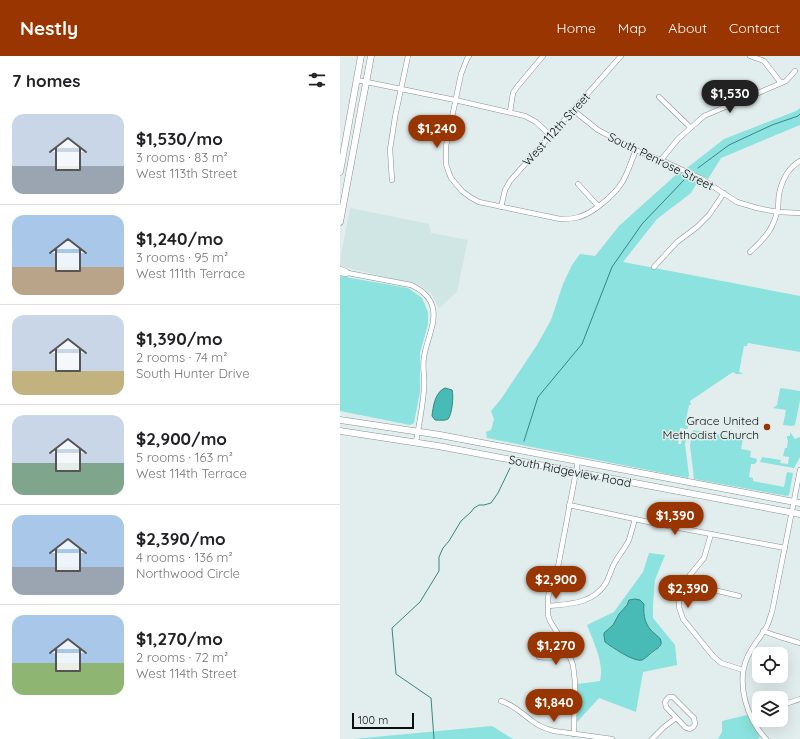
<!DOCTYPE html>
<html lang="en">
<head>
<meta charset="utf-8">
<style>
  :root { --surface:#fff; --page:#f2f2f2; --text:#202124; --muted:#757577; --line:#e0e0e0; --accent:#993500 }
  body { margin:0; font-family:Quicksand,sans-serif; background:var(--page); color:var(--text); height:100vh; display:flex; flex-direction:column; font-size:15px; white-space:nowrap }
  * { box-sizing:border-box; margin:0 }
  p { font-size:13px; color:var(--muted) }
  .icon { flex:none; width:22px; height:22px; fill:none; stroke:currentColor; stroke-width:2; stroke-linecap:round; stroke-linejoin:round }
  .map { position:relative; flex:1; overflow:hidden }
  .side { display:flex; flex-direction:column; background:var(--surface); width:340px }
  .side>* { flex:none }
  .tools { position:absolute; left:412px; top:591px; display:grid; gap:8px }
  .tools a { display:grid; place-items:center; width:36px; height:36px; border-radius:8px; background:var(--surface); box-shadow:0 4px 16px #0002; font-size:20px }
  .scale { position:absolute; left:12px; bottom:10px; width:62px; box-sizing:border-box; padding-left:4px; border:2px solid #0c0f0f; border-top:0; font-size:11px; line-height:14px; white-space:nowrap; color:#0c0f0f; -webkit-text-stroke:3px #e2eded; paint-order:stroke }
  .price { position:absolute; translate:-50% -34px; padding:0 9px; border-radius:14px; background:var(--accent); color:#fff; font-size:13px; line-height:26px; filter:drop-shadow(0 1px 2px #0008) }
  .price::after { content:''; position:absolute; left:50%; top:24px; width:12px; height:9px; margin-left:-6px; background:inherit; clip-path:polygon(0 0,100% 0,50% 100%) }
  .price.active { background:#222; color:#fff }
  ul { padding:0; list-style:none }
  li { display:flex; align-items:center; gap:12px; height:100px; padding:0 12px }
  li+li { border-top:1px solid var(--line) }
  li span { display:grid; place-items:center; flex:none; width:112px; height:80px; border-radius:12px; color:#555 }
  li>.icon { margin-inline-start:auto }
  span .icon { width:48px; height:48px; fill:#fffc; stroke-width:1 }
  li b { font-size:17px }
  h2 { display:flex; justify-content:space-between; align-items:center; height:48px; padding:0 12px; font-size:17px }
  header { display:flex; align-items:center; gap:24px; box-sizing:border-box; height:56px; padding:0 20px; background:var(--accent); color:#fff }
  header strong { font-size:19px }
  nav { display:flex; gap:22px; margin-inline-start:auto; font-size:14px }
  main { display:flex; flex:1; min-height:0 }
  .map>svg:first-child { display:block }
</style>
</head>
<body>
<header>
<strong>Nestly</strong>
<nav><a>Home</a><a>Map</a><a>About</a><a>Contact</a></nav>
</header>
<main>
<section class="side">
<h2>7 homes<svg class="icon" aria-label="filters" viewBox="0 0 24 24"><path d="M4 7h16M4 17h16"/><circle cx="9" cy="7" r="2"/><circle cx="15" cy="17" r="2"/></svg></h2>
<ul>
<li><span style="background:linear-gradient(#c9d6e8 65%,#9aa5b1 0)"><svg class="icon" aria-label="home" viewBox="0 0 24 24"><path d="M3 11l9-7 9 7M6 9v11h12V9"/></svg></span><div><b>$1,530/mo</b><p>3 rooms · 83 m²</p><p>West 113th Street</p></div></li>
<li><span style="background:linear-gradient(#a9c7e8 65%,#b9a48a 0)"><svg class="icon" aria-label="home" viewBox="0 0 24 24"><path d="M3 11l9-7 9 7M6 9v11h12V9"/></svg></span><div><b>$1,240/mo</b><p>3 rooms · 95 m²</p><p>West 111th Terrace</p></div></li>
<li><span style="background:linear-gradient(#c9d6e8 70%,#c2b280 0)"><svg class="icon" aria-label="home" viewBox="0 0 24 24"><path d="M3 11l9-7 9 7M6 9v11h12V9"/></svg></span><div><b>$1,390/mo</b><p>2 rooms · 74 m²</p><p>South Hunter Drive</p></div></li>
<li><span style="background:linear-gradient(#c9d6e8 60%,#7fa58c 0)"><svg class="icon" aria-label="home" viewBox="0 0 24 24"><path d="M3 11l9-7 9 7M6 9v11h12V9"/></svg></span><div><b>$2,900/mo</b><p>5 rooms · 163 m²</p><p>West 114th Terrace</p></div></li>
<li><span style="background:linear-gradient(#a9c7e8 65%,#9aa5b1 0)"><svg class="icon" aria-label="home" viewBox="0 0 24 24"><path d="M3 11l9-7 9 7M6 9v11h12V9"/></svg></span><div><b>$2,390/mo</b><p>4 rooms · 136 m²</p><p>Northwood Circle</p></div></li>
<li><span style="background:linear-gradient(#a9c7e8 60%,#8fb573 0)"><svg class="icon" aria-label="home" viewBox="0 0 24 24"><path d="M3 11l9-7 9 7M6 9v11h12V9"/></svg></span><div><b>$1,270/mo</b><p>2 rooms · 72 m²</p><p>West 114th Street</p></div></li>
</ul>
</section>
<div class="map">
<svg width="460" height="683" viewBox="0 0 460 683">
  <rect width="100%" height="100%" fill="#e2eded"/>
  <!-- built -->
  <polygon fill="#d0e6e4" points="10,152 89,168 91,177 128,184 117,236 99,252 91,237 79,229 0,210 1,199"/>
  <!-- green -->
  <g fill="#8be2de" fill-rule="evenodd">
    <polygon points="460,52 460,69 381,102 368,123 347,112 384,83 456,55"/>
    <polygon points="339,116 358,125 351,137 317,163 283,206 460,240 460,296 408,287 407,290 404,290 399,316 402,317 402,318 396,318 393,316 350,345 351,349 349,349 345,369 348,370 348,373 340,372 338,388 341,388 343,379 347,379 345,388 349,419 348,422 147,382 146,376 151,374 154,363 151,355 161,343 197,289 211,264 223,228 232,209 240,198 255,200 279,170"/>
    <polygon points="0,220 68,232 82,242 88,256 88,268 80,297 80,336 74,367 70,369 0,355"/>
    <polygon points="441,332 460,335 460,344 455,369 452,370 443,369 446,354 433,352 437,349 440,333"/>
    <polygon points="353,374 403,383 401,393 411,395 410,401 417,403 416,407 414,408 411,408 409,421 413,422 413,425 444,431 447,416 453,417 449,439 447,440 354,423 350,389"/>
    <polygon points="450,376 455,383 460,381 460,401 454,412 420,406 422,401 441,404 440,407 448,408 449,401 443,400 445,392 447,392 448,384 447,383 447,380 450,380"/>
    <path d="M 309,497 L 325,499 L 315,524 L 313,548 L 313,562 L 335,589 L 337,609 L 303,616 L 296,656 L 259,642 L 237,666 L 238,628 L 260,625 C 265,608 253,585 247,569 L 274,556 L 303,516 ZM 289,544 L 304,548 C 302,564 307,573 320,582 L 320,591 C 315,595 308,602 302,603 C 293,606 273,591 265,586 L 269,572 C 274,569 276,564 279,558 C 282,554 286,550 289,544 Z"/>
    <polygon points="407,659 420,681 418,683 378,683 382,676 382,665"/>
    <polygon points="152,670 173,683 13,683"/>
  </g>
  <!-- water -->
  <g fill="#48bbb6" stroke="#368784">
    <path d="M 105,332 L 112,334 C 114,339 112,359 108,363 C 105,365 99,364 95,364 L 92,360 C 93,351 95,336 105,332 Z"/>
    <path d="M 295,543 L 300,544 L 304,548 C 303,560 305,570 315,578 C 318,581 320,581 321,585 C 322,590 318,592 314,595 C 311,597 306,602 302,604 C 293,606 272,591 265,586 L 264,580 L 264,577 L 273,569 L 279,558 L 287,549 L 289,544 Z"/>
  </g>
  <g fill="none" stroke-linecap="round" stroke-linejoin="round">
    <!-- stream -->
    <g stroke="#368784" stroke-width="1">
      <polyline points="358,112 389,89 432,69 458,60 460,58"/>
      <polyline points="184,385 198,341 242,288 272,211 302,168 344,124"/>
      <polyline points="94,683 91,642 56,618 52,572 80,546 99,515 99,501 103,492 109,485 121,465 131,456 134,452 139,449 144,449 151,447 158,437 170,412"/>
    </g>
    <defs>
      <g id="street">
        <path d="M 129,0 L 127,3 L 121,18 L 106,90 L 106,108 L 109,117 L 111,122 L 122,135 L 130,141 L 139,146 L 220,163 C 227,163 233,163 239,161 C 253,157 273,140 281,128 C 288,118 291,105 296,94"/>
        <polyline points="410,0 424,5 441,27"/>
        <polyline points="17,24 115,44 185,60 196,66 210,79"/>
        <polyline points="319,41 350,71"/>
        <polyline points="233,54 258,74 298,95 321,104 360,122 397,146 417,152 437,156 460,157"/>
        <polyline points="170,56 173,37 177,31 203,0"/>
        <polyline points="321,104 338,83 364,60 446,25 455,15"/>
        <polyline points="52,124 50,93 52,81 55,61 68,0"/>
        <polyline points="238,128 258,150"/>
        <polyline points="161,151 165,134 170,125 281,0"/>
        <path d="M 410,196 C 418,188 427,181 432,170 C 434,166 436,161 437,156 C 439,150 438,144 439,138 C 442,124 448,112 460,105"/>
        <polyline points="314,211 337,186 357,171 369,159 384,137"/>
        <polyline points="0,213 6,215 8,217"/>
        <path d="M 0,217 L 6,218 L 8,217 L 71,229 C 82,234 91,242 93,253 C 96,268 86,286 84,301 C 82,311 85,321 84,332 C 83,350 79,368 76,386"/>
        <polyline points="229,449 318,468 445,492"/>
        <polyline points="371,478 364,502 350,519 344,529 339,540 339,551 343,563 373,600 381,607 403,614"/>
        <polyline points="345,527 399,540"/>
        <path d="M 208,550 C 229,548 253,548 266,527 C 269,521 271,514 274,508 C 279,499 285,492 289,484 C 291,477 293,470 295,463"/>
        <polyline points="423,575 437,580 460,587"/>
        <path d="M 199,601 C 210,602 218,602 228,597"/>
        <path d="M 329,641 L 333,641 L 354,662 L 355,668 C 353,673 349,674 345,671 L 326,651 L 325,646 L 327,643 Z"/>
        <path d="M 161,645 C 174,649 181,657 191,664 C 198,670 206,673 214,675 L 272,683"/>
        <polyline points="441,652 448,647 460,643"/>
        <polyline points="234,678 235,626 233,609 226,591 210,565 208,559 208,541 218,511 238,405"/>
        <polyline points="312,683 324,671 336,662"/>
        <path d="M 426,683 C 407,663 396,628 407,602 C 412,590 421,581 427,570 C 429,566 430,561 432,556 L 460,414"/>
      </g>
      <g id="secondary">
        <polyline points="0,116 21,0"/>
        <polyline points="0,166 31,0"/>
        <polyline points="0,364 100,379 460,447"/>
        <polyline points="0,375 98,390 460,458"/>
      </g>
    </defs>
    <!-- street casing -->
    <use href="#street" stroke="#879291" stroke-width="5.5"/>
    <!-- secondary casing -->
    <use href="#secondary" stroke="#879291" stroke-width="7"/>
    <!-- street -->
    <use href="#street" stroke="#fff" stroke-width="4.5"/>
    <!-- secondary -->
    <use href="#secondary" stroke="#fff" stroke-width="6"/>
  </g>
  <!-- markers -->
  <circle fill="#993500" stroke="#e2eded" stroke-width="1.5" cx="427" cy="371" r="4"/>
  <g text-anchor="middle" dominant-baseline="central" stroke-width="3" stroke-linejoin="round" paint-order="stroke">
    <!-- street labels -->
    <g font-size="12" fill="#0c0f0f" stroke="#e2eded">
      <text transform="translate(216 73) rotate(-48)">West 112th Street</text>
      <text transform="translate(321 105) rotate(26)">South Penrose Street</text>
      <text transform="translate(230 415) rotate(11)">South Ridgeview Road</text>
    </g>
    <!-- poi labels -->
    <g font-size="12" fill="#0c0f0f" stroke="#e2eded" text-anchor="end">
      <text x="419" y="364">Grace United<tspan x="419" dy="14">Methodist Church</tspan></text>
    </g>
  </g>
</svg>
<div class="tools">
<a><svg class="icon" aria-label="locate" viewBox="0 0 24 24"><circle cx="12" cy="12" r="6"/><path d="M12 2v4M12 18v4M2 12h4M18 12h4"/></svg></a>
<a><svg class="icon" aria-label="layers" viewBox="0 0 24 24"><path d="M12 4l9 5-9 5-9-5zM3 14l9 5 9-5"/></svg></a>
</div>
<div class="scale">100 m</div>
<b class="price active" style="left:390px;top:58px">$1,530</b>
<b class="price" style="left:97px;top:93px">$1,240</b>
<b class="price" style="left:335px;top:480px">$1,390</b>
<b class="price" style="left:216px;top:544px">$2,900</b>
<b class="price" style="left:348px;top:553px">$2,390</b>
<b class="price" style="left:216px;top:610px">$1,270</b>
<b class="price" style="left:214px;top:667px">$1,840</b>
</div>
</main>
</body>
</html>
